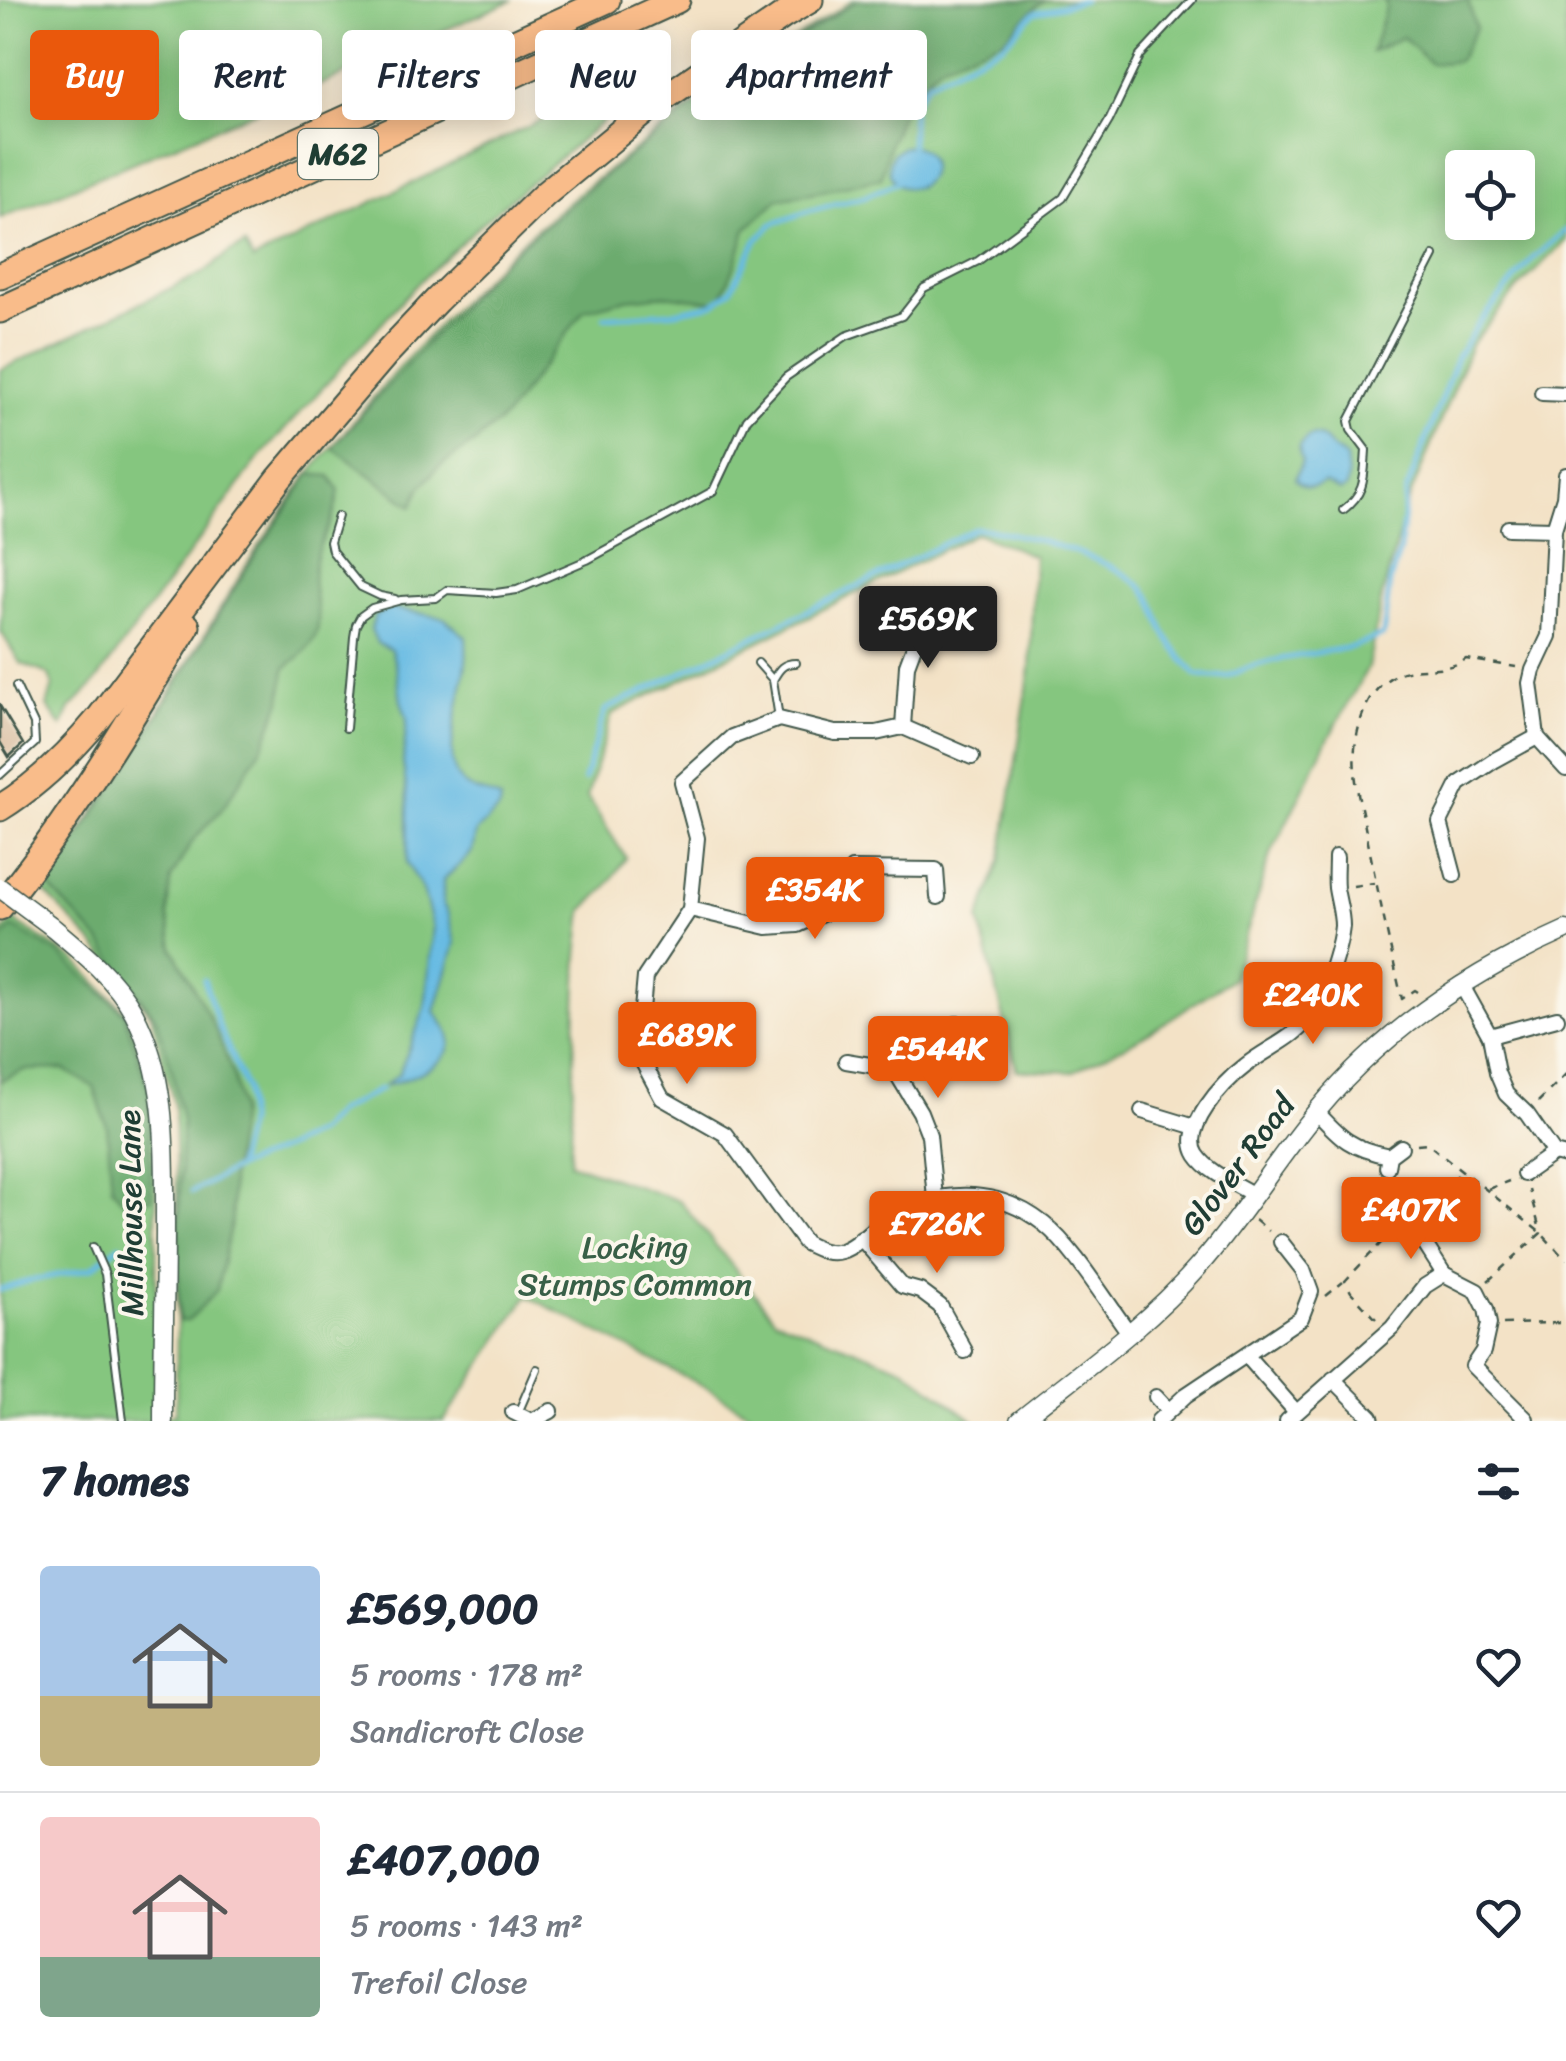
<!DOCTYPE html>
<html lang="en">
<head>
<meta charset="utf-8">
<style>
  :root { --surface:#fff; --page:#f6f6f7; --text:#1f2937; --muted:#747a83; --line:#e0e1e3; --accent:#ea580c }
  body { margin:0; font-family:Sriracha,sans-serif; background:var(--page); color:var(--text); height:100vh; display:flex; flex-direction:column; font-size:38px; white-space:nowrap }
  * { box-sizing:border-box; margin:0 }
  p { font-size:32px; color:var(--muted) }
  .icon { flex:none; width:55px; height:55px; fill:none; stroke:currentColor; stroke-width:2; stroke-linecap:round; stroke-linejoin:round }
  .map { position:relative; height:1421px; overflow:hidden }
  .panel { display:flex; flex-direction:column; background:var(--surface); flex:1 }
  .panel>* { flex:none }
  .hud { position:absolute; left:30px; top:30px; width:1000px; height:90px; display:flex; gap:20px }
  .tools { position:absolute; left:1445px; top:150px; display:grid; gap:20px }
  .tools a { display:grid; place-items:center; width:90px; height:90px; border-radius:10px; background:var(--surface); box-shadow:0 5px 25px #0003; font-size:50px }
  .price { position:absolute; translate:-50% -85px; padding:0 22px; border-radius:10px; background:var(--accent); color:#fff; font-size:32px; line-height:65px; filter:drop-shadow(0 2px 5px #0008) }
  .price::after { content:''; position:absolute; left:50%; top:60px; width:30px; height:22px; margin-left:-15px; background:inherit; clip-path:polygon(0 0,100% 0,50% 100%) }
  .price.active { background:#222; color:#fff }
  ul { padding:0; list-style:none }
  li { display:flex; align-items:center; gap:30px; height:250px; padding:0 40px }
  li+li { border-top:2px solid var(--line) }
  li span { display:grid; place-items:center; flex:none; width:280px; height:200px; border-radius:10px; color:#555 }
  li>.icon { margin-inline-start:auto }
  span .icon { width:120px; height:120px; fill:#fffc; stroke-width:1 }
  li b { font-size:42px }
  h2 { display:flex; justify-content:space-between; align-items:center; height:120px; padding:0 40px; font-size:42px }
  .chip { padding:0 35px; border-radius:10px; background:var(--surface); box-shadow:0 5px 25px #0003; font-size:35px; line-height:90px }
  .chip.active { background:var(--accent); color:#fff }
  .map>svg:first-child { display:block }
</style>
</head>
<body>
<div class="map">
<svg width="1566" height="1421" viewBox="0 0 1566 1421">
  <rect width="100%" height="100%" fill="#fbf7ec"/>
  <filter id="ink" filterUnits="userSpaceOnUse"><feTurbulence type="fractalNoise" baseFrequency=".01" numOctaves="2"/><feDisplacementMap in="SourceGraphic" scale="20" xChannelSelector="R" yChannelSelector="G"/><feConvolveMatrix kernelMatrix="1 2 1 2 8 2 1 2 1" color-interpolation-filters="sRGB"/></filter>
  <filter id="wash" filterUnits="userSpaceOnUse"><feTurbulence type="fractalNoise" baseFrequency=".0048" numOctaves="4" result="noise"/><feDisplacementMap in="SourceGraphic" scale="40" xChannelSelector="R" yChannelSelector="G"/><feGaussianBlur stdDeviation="2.25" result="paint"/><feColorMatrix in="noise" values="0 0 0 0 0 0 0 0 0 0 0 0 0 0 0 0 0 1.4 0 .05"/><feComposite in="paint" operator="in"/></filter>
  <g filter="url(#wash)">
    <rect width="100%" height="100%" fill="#f3e2c6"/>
    <!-- green -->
    <g fill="#85c67f" stroke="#52825a" stroke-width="2.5" fill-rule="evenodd">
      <polygon points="0,0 513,0 315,87 312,95 302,92 0,218"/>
      <path d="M 853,0 L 1566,0 L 1566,240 L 1519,287 L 1471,345 L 1407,504 L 1382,596 L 1368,667 L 1327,741 L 1269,858 L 1233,978 L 1142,1037 L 1072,1072 L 1017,1070 L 979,919 L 1001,860 L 1030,669 L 1034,556 L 977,533 L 612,714 L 587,797 L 626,858 L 605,889 L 583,910 L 578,956 L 570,1163 L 680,1201 L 775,1319 L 904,1368 L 974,1421 L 762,1421 L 709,1389 L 527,1296 L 444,1421 L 0,1421 L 0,935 L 13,920 L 75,960 L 128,1014 L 152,1087 L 156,1199 L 156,1417 L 176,1414 L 178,1237 L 174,1104 L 151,1015 L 93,943 L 43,890 L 151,724 L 249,561 L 304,480 L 393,374 L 455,307 L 520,243 L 577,194 L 683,112 ZM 1462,168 L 1518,168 L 1518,222 L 1462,222 Z"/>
      <polygon points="665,60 670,65 482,223 416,285 258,459 94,684 70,709 62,727 47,706 53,685 48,674 20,663 0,630 2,613 0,370 203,273 230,252 245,245 253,260"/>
    </g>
    <!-- forest -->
    <g fill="#6cab6e" stroke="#467451" stroke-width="2.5">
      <polygon points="858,0 1046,0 1038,5 1003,40 941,64 906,100 890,143 881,178 822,191 778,199 746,229 735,266 719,302 665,295 626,299 584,310 506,416 474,443 438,467 420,489 412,506 332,447 499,264 604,176 697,104"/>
      <polygon points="1385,0 1468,0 1476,28 1458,61 1431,64 1403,37 1372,52 1386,8"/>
      <path d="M 310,474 L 330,476 L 339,490 C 338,497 336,505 334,513 C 330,528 320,541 316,556 C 303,609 345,625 285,668 L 281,701 L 264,744 L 223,808 L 193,840 L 171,878 L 168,916 L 173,948 L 215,1028 L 234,1077 L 240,1110 L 231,1181 L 232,1218 L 217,1290 L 188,1321 L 179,1321 L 178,1255 L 182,1121 L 171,1067 L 156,1018 L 97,938 L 46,884 L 124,771 L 248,566 Z"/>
      <polygon points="13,927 61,955 124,1013 148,1087 151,1198 130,1210 112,1187 107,1127 94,1087 63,1069 24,1070 0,1081 0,941"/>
    </g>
    <!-- water -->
    <g fill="#67bbe3" stroke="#437c8c" stroke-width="2.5">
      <circle cx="910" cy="167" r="21"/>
      <path d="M 1312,435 C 1323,436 1324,439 1331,447 C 1335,451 1342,453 1346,458 L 1348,476 L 1346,488 L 1340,491 L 1324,483 C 1313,490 1304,488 1295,479 L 1302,461 C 1297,449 1299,441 1312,435 Z"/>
      <path d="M 391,608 L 444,618 L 466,637 C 466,645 467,653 466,661 C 464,690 441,755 459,779 C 469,793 488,791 501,800 L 500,808 L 476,832 L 472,851 L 468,857 L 443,880 L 443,904 L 448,914 L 455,943 L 435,1011 C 438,1019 445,1024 448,1032 C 461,1063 405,1080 384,1086 L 399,1074 L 425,1008 L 433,927 L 423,890 L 407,863 L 408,802 L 403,762 L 407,718 L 401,701 L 396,666 L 391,650 L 377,643 L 371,629 L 375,616 Z"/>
    </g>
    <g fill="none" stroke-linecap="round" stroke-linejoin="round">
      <!-- stream -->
      <g stroke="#67bbe3" stroke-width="5">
        <polyline points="911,147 913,104 928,82 1003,45 1034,13 1083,0"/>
        <polyline points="604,317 675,312 714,304 731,290 756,241 772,224 812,210 866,196 896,183"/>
        <path d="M 584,780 L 605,710 L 976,528 C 1019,532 1122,559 1148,594 C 1157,607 1159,623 1167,637 C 1174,650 1186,662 1195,674 L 1212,677 L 1228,676 L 1249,667 L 1280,659 L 1352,647 L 1383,635 L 1390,582 L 1400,549 L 1406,492 L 1458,355 L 1479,323 L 1532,259 L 1566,230"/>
        <polyline points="204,980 220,1029 246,1089 247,1123 236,1168"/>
        <polyline points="192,1192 236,1168 286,1148 318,1132 337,1112 381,1089"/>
        <polyline points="0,1290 29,1281 92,1268 120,1245"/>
      </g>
    </g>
    <g id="blocks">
      <!-- building -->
      <polygon fill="#d2b08f" points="0,706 23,744 9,757 0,742"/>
    </g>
  </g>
  <g filter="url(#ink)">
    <use href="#blocks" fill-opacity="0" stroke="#3f564a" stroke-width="2.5"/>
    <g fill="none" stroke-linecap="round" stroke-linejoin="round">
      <defs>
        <g id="service">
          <path d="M 1343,510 C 1366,493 1364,477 1366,450 L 1351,430 L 1349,421 L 1434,256"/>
          <polyline points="338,516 330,542 332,551 361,587 380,596 395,599"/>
          <polyline points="758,663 773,680 779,718"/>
          <path d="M 773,680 C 779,669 783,663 796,663"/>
          <polyline points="346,728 354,637 356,625 361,616 372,608 401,600 436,598 447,590 496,593 517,590 587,560 713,491 747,419 786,377 846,336 902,316 924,288 978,261 1063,198 1109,121 1140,56 1192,0"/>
          <polyline points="0,775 35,743 34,724 16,686"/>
          <polyline points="93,1247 105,1274 123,1421"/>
          <polyline points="518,1413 537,1369"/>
        </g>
        <g id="minor">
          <polyline points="1542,393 1566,394"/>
          <polyline points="1566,475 1564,497 1554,529 1549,636 1533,670 1530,683 1537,737 1566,769"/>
          <polyline points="1508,528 1554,529"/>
          <polyline points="903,727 907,665 928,609"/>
          <path d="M 972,757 L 903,727 L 876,733 L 835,733 L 779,719 L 732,737 L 682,782 L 697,838 L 690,909 L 645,977 L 638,1053 L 662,1098 L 725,1134 L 805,1243 C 817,1249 828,1255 841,1251 C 857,1246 871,1229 885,1220 C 936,1188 996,1186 1044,1224 C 1074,1248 1106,1302 1130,1334"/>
          <polyline points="1454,875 1440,822 1459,784 1495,760 1537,737"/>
          <polyline points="690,909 767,927 798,925 833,909 852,869 936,870 938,897"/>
          <polyline points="1461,984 1490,1036 1497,1073 1506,1094 1527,1114 1554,1153 1566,1156"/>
          <polyline points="1490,1036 1557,1018"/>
          <polyline points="846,1061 894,1069"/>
          <polyline points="1142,1111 1195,1127"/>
          <path d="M 1316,1111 C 1341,1139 1352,1149 1389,1156"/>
          <polyline points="1387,1167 1389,1156 1401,1147"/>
          <polyline points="1524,1174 1554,1153"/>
          <path d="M 1254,1195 C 1236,1184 1209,1173 1197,1155 C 1180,1128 1224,1082 1245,1066 C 1267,1048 1295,1039 1312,1014 C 1324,997 1340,948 1342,926 C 1342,913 1338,901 1336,888 C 1335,878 1336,867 1336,857"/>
          <polyline points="935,1198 929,1135 920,1112 894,1069 956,1024 984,1026"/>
          <polyline points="1414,1227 1444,1274"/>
          <polyline points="861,1238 902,1286 920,1291 940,1306 965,1351"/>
          <polyline points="1247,1356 1296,1412"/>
          <polyline points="1333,1379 1371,1417 1372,1421"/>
          <polyline points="1156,1397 1168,1410"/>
          <polyline points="513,1412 531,1421"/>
          <polyline points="532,1421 551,1411"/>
          <polyline points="1158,1421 1186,1395 1301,1318 1311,1292 1303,1270 1281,1242"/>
          <polyline points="1287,1421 1392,1328 1425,1286 1444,1274 1477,1291 1486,1309 1489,1324 1483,1351 1473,1366 1526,1419"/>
        </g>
        <g id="tertiary">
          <path d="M 50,925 C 80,950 115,978 134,1013 C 168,1077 165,1152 165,1222 C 165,1289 163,1355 163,1421"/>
          <path d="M 1019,1421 C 1080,1372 1145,1327 1197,1268 C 1241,1219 1275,1161 1317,1111 C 1384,1030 1471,972 1566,930"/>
        </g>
        <g id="motorway">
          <polyline points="0,276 607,0"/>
          <polyline points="0,310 677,0"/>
          <path d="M 0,808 C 39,784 71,752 100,717 L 279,479 L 385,355 L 437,300 L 545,194 L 651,107 L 783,16 L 810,0"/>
          <path d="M 0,907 C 71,819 129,722 187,626"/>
        </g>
      </defs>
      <!-- service casing -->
      <use href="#service" stroke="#3f564a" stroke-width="10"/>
      <!-- minor casing -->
      <use href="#minor" stroke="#3f564a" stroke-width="18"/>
      <!-- tertiary casing -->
      <use href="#tertiary" stroke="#3f564a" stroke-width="21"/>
      <!-- motorway casing -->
      <use href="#motorway" stroke="#3f564a" stroke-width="29"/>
      <!-- path -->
      <g stroke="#3f564a" stroke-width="2.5" stroke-dasharray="8 8" stroke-linecap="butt">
        <polyline points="1353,886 1374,883"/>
        <path d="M 1418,992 L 1415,990 L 1402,999 C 1389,943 1377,888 1366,832 C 1361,805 1352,776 1355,748 C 1358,723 1366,696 1387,680 C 1411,661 1443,676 1466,659 L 1516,667"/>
        <polyline points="1538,1102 1566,1074"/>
        <polyline points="1417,1144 1427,1143 1541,1233 1566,1260"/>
        <polyline points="1488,1189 1509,1181"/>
        <polyline points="1417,1212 1432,1205 1462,1170"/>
        <polyline points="1255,1220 1268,1231"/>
        <polyline points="1488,1281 1541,1233 1529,1190"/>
        <polyline points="1326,1296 1343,1282"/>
        <polyline points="1376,1319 1351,1292 1345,1281 1398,1225"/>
        <polyline points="1503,1324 1566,1323"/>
      </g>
      <!-- service -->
      <use href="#service" stroke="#fff" stroke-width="6"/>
      <!-- minor -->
      <use href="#minor" stroke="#fff" stroke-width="14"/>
      <!-- tertiary -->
      <use href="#tertiary" stroke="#fff" stroke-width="18"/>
      <!-- motorway -->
      <use href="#motorway" stroke="#f9bc8a" stroke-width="25"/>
      <defs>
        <polyline id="tertiary-bridge" points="0,888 50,925"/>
      </defs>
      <!-- tertiary-bridge casing -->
      <use href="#tertiary-bridge" stroke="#3f564a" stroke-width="21" stroke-linecap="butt"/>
      <!-- tertiary-bridge -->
      <use href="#tertiary-bridge" stroke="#fff" stroke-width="18"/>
    </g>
  </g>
  <g text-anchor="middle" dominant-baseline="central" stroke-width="8" stroke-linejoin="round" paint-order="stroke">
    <!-- shield labels -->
    <rect fill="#fbf7ec" stroke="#61756b" stroke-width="2.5" x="298" y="129" width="80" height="50" rx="8"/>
    <g font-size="30" font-weight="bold" fill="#1f3d34">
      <text x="338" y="154">M62</text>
    </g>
    <!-- street labels -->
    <g font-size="32" fill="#1f3d34" stroke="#fbf7ec">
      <text transform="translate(1238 1165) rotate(-53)">Glover Road</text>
      <text transform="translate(131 1213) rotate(-91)">Millhouse Lane</text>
    </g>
    <!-- park labels -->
    <g font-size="32" fill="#385f47" stroke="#fbf7ec">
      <text x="635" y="1247">Locking<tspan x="635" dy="37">Stumps Common</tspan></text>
    </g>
  </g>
</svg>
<div class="tools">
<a><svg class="icon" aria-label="locate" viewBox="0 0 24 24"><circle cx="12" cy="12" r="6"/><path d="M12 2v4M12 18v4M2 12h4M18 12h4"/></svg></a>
</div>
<b class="price active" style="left:928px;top:671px">£569K</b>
<b class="price" style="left:815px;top:942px">£354K</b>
<b class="price" style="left:1313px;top:1047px">£240K</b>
<b class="price" style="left:687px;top:1087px">£689K</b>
<b class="price" style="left:938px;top:1101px">£544K</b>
<b class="price" style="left:1411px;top:1262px">£407K</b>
<b class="price" style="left:937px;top:1276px">£726K</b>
<div class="hud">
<a class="chip active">Buy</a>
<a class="chip">Rent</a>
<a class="chip">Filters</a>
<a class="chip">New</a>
<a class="chip">Apartment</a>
</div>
</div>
<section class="panel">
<h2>7 homes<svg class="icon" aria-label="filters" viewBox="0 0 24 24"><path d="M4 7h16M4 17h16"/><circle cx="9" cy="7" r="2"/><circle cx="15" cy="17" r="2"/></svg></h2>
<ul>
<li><span style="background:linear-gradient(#a9c7e8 65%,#c2b280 0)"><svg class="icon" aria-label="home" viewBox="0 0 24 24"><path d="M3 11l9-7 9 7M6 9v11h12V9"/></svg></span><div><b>£569,000</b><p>5 rooms · 178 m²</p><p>Sandicroft Close</p></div><svg class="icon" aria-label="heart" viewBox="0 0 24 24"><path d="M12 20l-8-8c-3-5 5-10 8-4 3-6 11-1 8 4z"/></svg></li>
<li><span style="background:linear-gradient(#f6c9c9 70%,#7fa58c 0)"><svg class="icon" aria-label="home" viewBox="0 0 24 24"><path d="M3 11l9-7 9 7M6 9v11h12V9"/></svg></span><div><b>£407,000</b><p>5 rooms · 143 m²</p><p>Trefoil Close</p></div><svg class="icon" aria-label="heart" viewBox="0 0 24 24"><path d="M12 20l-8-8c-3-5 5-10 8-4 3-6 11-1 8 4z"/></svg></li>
</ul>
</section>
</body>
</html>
